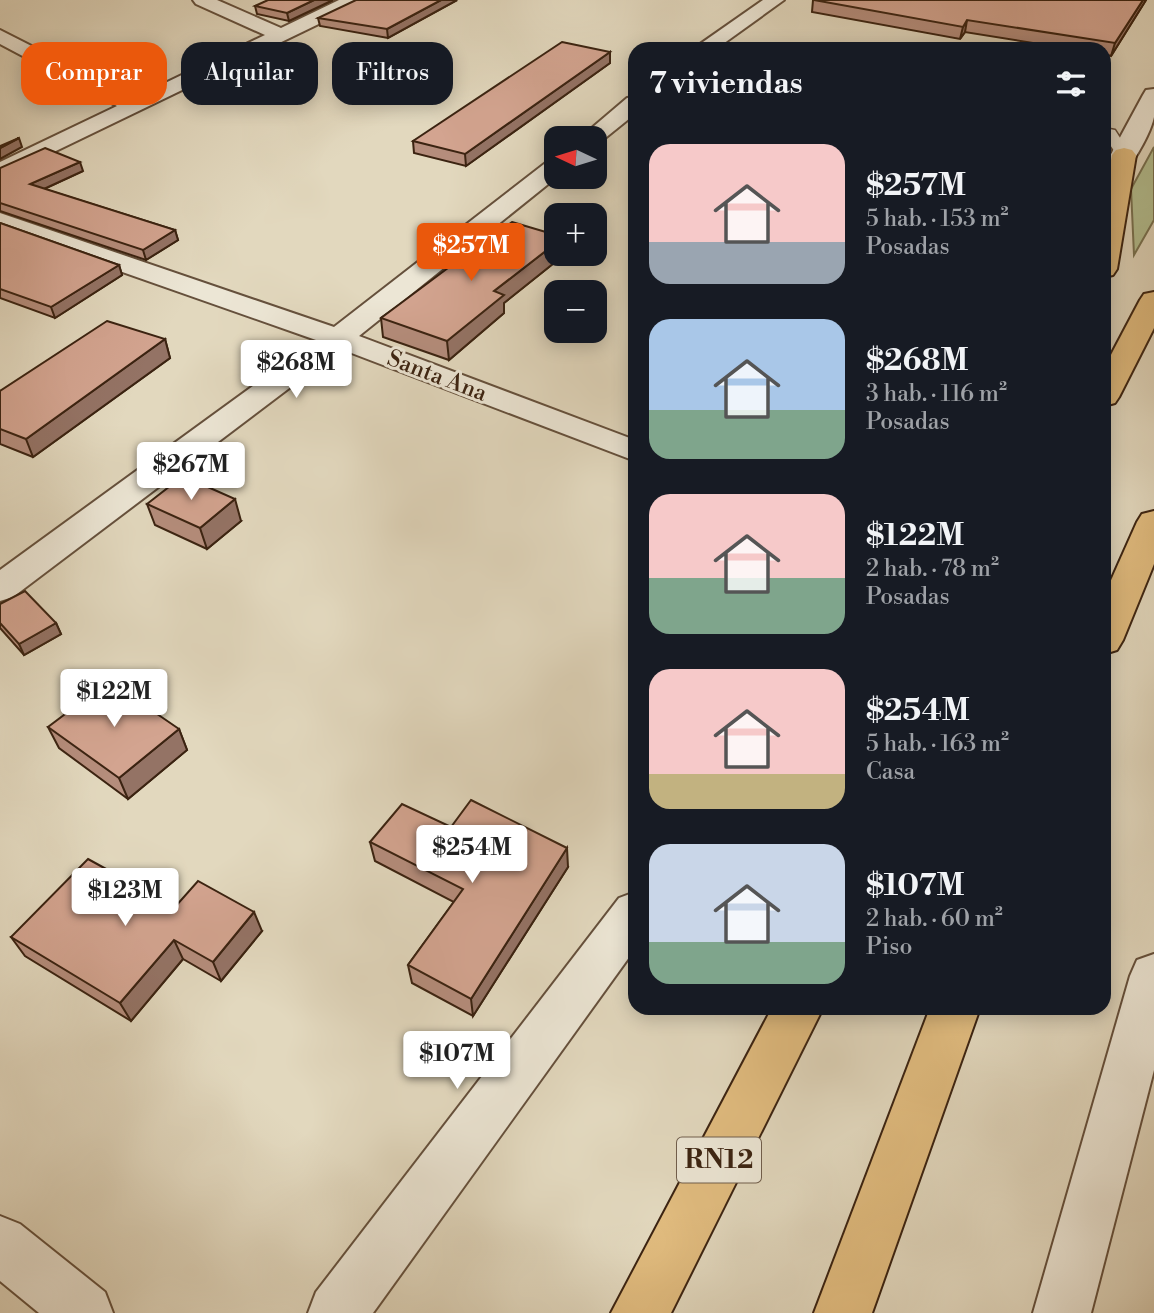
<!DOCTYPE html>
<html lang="es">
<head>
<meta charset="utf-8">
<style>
  :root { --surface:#171b24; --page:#20242c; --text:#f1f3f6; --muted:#9ea1a6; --accent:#ea580c }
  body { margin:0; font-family:"Libre Bodoni",serif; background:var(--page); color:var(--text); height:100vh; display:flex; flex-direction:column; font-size:26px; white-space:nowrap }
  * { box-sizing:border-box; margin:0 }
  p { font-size:23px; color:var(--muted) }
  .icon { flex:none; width:38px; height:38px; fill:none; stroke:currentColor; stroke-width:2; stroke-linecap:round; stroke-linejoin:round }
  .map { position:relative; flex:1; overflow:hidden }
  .details { position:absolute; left:628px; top:42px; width:483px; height:973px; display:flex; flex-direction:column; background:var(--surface); border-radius:21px; box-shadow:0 4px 18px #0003 }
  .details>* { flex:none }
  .banner { position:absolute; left:21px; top:42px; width:502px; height:63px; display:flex; gap:14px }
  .needle { width:46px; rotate:274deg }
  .fabs { position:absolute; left:544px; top:126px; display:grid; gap:14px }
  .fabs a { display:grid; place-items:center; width:63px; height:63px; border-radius:14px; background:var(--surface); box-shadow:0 4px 18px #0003; font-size:35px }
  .price { position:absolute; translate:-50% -60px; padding:0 16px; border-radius:7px; background:#fff; color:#222; font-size:23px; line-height:46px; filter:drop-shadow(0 2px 4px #0008) }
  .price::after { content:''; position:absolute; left:50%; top:42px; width:21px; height:16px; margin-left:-10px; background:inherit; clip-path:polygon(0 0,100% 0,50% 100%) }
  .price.active { background:var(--accent); color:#fff }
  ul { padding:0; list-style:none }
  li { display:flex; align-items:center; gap:21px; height:175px; padding:0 21px }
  li span { display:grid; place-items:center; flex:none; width:196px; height:140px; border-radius:21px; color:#555 }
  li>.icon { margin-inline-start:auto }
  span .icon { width:84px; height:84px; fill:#fffc; stroke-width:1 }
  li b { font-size:30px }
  h2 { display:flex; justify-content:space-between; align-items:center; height:84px; padding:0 21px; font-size:30px }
  .pill { padding:0 24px; border-radius:21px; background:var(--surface); box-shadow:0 4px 18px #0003; font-size:24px; line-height:63px }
  .pill.active { background:var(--accent); color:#fff }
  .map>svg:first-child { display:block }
</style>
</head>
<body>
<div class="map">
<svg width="1154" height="1313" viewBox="0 0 1154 1313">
  <rect width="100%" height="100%" fill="#e2d8be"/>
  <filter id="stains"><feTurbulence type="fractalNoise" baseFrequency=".00286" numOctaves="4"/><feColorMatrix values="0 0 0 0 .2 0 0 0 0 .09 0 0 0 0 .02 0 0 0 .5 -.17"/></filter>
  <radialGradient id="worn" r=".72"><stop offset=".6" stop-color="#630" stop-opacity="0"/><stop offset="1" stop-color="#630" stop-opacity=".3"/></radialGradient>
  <!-- green -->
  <polygon fill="#b3bf91" stroke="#777151" stroke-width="2" points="1154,147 1154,220 1134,255 1131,189"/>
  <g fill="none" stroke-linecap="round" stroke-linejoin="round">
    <defs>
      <polygon id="service" points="1104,128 1115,130 1131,155 1129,158 1119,158 1104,136"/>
      <g id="minor">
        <polygon points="193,0 217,0 281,28 339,0 363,0 360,4 0,178 0,162 117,106 0,44 0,30 134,98 265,35 196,4"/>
        <polygon points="763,0 784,0 716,49 693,49"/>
        <path d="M 1154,89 C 1154,97 1154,109 1154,117 C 1149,140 1126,172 1113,191 L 1104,193 L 1104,167 L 1143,95 L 1146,90 Z"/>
        <polygon points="635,97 635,114 599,143 595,144 595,138 580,138 627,98"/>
        <polygon points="556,159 557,177 359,336 635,440 635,461 341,349 13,597 0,601 0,570 316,340 0,229 0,213 334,327 548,161"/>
        <polygon points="635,892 635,949 373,1313 308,1313 316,1292 619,898"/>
        <polygon points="1154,954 1154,1070 1091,1313 1033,1313 1130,976 1137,960"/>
        <polygon points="0,1216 20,1224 105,1292 113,1313 39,1313 0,1281"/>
      </g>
      <g id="trunk">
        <polygon points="1124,148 1132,150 1136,155 1117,269 1113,275 1104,277 1104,198 1112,155 1116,150"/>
        <polygon points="1154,292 1154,328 1119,397 1115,403 1104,406 1104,368 1140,300 1144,294"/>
        <polygon points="1154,511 1154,564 1123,640 1117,650 1104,654 1104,596 1137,522 1142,514"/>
        <polygon points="772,1008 823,1008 671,1313 611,1313"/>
        <polygon points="930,1008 980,1008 872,1313 814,1313"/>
      </g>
    </defs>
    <!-- service casing -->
    <use href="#service" stroke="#65503c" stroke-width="3"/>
    <!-- minor casing -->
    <use href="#minor" stroke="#65503c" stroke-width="4"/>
    <!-- trunk casing -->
    <use href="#trunk" stroke="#3b2311" stroke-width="4"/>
    <!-- service -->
    <use href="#service" fill="#ece6d5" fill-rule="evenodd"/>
    <!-- minor -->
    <use href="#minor" fill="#ece6d5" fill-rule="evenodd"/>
    <!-- trunk -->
    <use href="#trunk" fill="#e1bc7f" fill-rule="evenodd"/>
  </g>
  <!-- wall -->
  <g fill="#b58d7c" stroke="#3b2311" stroke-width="2">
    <polygon points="333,0 289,21 257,14 255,6"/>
    <polygon points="457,0 388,38 320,26 318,18"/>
    <polygon points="813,0 1146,0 1111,56 1104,54 1104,49 1070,49 965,32 960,39 812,12"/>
    <polygon points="610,52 610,63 466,166 414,153 413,141"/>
    <polygon points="0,168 83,171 44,189 175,230 178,240 146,260 0,211"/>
    <polygon points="0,223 119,265 122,275 55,318 0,298"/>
    <polygon points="564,255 504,303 504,313 449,360 383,337 381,318 459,263"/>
    <polygon points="165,339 170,358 33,457 0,444 0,391"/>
    <polygon points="147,504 241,521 207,549 155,525"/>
    <polygon points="0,604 56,623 61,634 24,655 0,628"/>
    <polygon points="48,727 179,729 187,750 128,799 59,748"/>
    <polygon points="451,827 568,867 473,1016 412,983 408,965 454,902 375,861 370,842"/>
    <polygon points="175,907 262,931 221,981 183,959 131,1021 25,956 11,937"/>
  </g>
  <!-- shaded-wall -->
  <g fill="#947365" stroke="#3b2311" stroke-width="2">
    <polygon points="314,0 333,0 289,21 287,13"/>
    <polygon points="441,0 457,0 388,38 387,29"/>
    <polygon points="1143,0 1146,0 1111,56 1115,43"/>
    <polygon points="967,20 965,32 960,39 963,27"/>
    <polygon points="610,52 610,63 466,166 465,154"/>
    <polygon points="19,138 22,147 0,159 0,148"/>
    <polygon points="80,162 83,171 33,194 30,184"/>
    <polygon points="175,230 178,240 146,260 143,250"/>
    <polygon points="556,243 556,254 564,254 564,255 504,303 504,313 449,360 447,341 494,291"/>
    <polygon points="119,265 122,275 55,318 51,307"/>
    <polygon points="165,339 170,358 33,457 26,439"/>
    <polygon points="235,499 241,521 207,549 200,528"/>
    <polygon points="56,623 61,634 24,655 19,644"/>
    <polygon points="179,729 187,750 128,799 119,778"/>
    <polygon points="567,848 568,867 473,1016 471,999"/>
    <polygon points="254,912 262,931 221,981 213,962"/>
    <polygon points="174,940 183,959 131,1021 120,1003"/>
  </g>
  <!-- building -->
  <g fill="#d3a490" stroke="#3b2311" stroke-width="2">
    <polygon points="268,0 314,0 287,13 255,6"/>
    <polygon points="356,0 441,0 387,29 318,18"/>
    <polygon points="814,0 1143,0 1115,43 967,20 963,27"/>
    <polygon points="562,42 610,52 465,154 413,141"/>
    <polygon points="19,138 0,148 0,146"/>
    <polygon points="45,148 80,162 30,184 175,230 143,250 0,203 0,168"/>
    <polygon points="512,222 556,235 556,243 494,291 504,295 447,341 381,318 456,262 459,263"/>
    <polygon points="0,223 119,265 51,307 0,289"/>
    <polygon points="107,321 165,339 26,439 0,429 0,391"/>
    <polygon points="183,476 235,499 200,528 147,504"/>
    <polygon points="25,591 56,623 19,644 0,623 0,604"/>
    <polygon points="109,681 179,729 119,778 48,727"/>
    <polygon points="471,800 567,848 471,999 408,965 463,889 370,842 402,804 451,827"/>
    <polygon points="88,859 175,907 198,881 254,912 213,962 174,940 120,1003 11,937"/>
  </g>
  <g text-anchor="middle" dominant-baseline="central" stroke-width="6" stroke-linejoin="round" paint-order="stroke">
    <!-- far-street labels -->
    <g font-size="23" fill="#3b2311" stroke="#ece6d5">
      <text transform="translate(437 376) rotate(21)">Santa Ana</text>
    </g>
    <!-- shield labels -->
    <rect fill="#ece6d5" stroke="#705e4c" stroke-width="2" x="677" y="1137.5" width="84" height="45" rx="5"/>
    <g font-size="26" font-weight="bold" fill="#3b2311">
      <text x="719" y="1160">RN12</text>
    </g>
  </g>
  <rect width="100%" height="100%" filter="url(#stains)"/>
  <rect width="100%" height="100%" fill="url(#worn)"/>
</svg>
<div class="fabs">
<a><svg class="needle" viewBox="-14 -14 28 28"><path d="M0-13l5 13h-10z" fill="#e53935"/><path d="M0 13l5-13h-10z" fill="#9ea1a6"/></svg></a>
<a>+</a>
<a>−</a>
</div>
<b class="price active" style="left:471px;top:283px">$257M</b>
<b class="price" style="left:296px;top:400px">$268M</b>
<b class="price" style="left:191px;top:502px">$267M</b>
<b class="price" style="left:114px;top:729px">$122M</b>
<b class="price" style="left:472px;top:885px">$254M</b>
<b class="price" style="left:125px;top:928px">$123M</b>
<b class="price" style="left:457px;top:1091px">$107M</b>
<div class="banner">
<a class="pill active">Comprar</a>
<a class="pill">Alquilar</a>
<a class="pill">Filtros</a>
</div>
<section class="details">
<h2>7 viviendas<svg class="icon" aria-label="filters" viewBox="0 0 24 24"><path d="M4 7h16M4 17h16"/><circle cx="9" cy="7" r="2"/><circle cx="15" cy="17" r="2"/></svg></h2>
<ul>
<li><span style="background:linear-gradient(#f6c9c9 70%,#9aa5b1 0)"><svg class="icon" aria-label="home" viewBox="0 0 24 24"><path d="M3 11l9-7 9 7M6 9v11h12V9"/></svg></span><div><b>$257M</b><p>5 hab. · 153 m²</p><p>Posadas</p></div></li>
<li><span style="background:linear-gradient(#a9c7e8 65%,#7fa58c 0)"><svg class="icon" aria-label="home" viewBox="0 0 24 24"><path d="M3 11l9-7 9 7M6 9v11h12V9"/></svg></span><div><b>$268M</b><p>3 hab. · 116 m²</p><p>Posadas</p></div></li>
<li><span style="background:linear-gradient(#f6c9c9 60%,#7fa58c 0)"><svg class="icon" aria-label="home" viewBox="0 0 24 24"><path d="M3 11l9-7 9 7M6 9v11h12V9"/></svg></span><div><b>$122M</b><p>2 hab. · 78 m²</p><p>Posadas</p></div></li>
<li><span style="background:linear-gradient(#f6c9c9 75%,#c2b280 0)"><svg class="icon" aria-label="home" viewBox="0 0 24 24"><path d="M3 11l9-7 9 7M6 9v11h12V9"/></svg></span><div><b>$254M</b><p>5 hab. · 163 m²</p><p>Casa</p></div></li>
<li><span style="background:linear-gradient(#c9d6e8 70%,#7fa58c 0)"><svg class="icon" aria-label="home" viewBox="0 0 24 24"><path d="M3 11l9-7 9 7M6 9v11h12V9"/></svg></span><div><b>$107M</b><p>2 hab. · 60 m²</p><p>Piso</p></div></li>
</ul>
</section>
</div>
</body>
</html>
